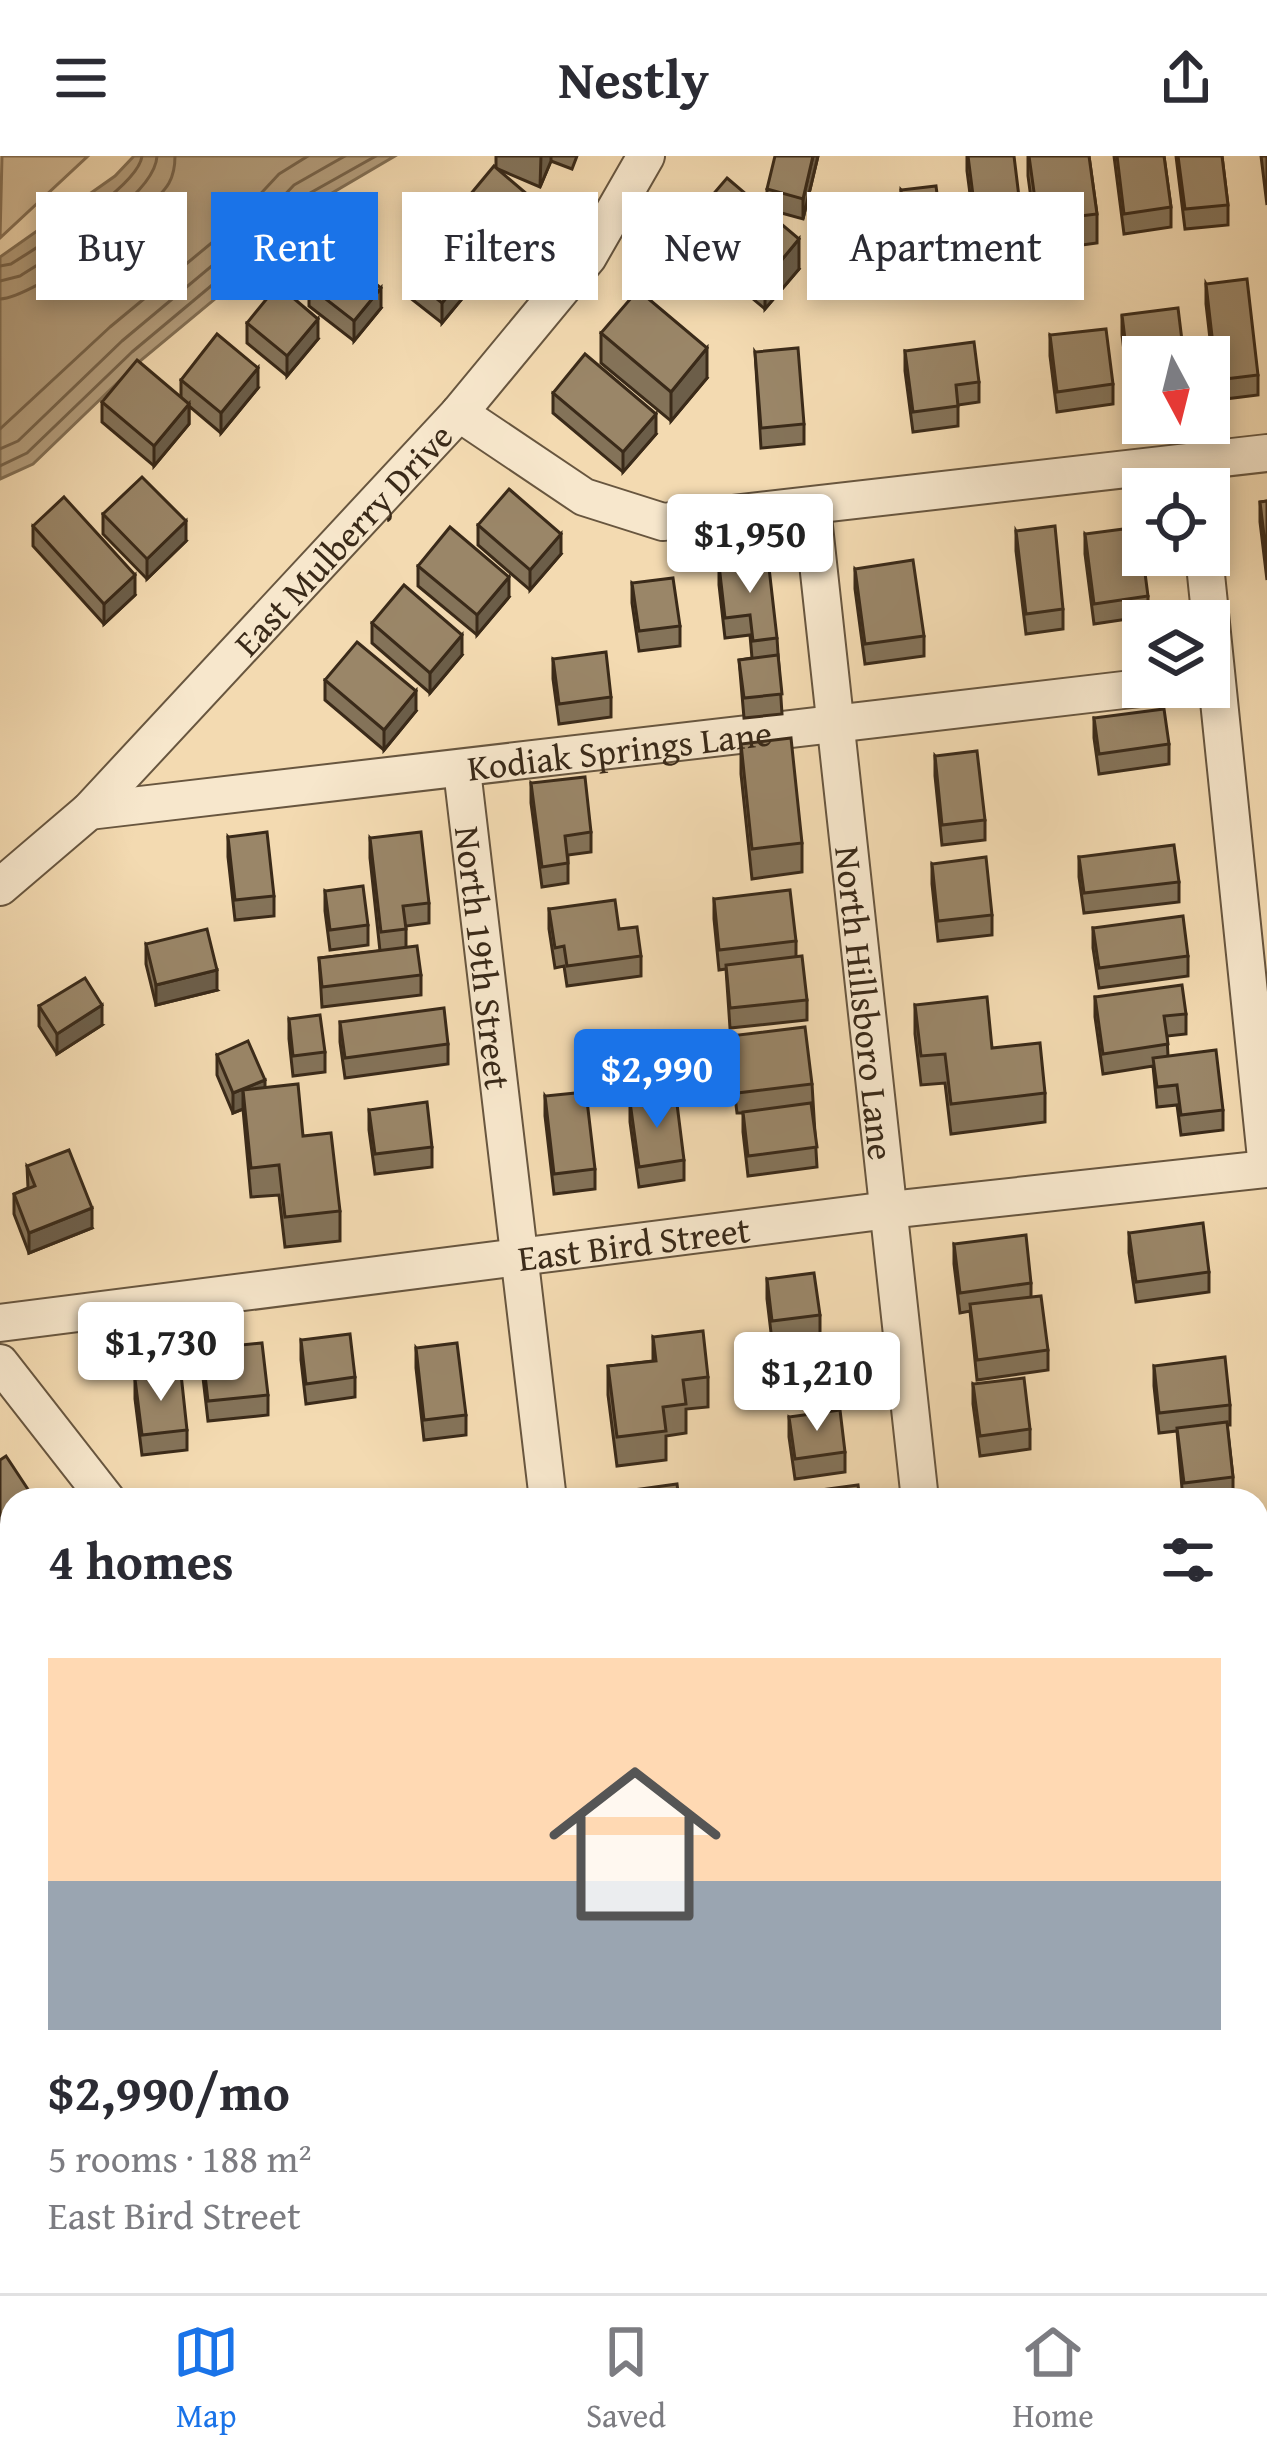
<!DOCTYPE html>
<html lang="en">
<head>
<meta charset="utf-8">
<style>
  :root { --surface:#fff; --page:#f2f2f3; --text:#2b2b33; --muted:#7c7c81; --line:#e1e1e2; --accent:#1a73e8 }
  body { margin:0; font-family:"Gentium Book Plus",serif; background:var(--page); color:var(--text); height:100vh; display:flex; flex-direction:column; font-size:45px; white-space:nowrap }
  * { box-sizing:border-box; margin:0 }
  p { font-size:39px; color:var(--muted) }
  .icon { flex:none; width:66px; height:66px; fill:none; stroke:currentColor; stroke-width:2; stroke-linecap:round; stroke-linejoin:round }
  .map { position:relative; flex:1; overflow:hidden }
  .side { position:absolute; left:0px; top:1332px; width:1269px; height:807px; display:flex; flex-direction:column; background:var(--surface); border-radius:36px 36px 0 0; box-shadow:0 6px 18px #0003 }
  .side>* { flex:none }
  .banner { position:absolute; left:36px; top:36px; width:1197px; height:108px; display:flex; gap:24px }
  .needle { width:78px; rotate:173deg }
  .controls { position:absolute; left:1122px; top:180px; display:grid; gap:24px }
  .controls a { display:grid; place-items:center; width:108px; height:108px; border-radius:0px; background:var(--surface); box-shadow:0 6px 18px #0003; font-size:60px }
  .price { position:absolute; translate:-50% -102px; padding:0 27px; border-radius:12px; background:#fff; color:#222; font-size:39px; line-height:78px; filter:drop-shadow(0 3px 6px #0008) }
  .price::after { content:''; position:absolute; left:50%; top:72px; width:36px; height:27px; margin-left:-18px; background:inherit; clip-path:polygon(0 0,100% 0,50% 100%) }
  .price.active { background:var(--accent); color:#fff }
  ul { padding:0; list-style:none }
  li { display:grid; align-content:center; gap:24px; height:636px; padding:0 48px }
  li+li { border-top:3px solid var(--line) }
  li span { display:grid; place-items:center; height:372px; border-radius:0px; color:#555 }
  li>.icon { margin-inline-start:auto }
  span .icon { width:216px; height:216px; fill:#fffc; stroke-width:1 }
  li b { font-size:51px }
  h2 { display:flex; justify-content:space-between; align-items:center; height:144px; padding:0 48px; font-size:51px }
  .tag { padding:0 42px; border-radius:0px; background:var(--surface); box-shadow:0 6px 18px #0003; font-size:42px; line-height:108px }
  .tag.active { background:var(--accent); color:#fff }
  header { display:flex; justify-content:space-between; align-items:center; height:156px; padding:0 48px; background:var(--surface); font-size:54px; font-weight:700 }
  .tabs { display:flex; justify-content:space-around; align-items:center; height:168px; border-top:3px solid var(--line); background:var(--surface); font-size:33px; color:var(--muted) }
  .tabs a { display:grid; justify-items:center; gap:6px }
  .tabs .active { color:var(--accent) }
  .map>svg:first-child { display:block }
</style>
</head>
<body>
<header><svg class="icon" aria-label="menu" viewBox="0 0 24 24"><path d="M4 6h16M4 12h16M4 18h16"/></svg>Nestly<svg class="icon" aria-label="share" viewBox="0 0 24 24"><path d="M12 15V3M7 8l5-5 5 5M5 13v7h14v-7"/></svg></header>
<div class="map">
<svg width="1267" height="2137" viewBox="0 0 1267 2137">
  <rect width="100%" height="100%" fill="#f3dab1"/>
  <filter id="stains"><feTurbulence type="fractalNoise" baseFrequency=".00167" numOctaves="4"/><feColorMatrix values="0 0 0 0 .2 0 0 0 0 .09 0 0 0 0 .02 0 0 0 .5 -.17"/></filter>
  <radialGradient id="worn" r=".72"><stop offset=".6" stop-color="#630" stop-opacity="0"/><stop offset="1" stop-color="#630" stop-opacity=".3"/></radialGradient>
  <!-- green -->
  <polygon fill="#d4bc97" stroke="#877358" stroke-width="3" points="2,0 88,0 0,82"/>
  <!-- water -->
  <polygon fill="#b49e7d" stroke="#837055" stroke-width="3" points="134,0 395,0 310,50 257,108 140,205 33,308 0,323 0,101 115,20"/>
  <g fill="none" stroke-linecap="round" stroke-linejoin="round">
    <!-- shore -->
    <g stroke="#77644b" stroke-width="3">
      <path d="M 0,110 L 11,108 C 40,89 138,32 142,0"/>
      <path d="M 0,125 L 20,120 C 54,98 155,42 157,0"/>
      <path d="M 0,143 C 33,142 152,57 169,27 C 174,18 175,10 175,0"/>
      <polyline points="0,273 110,171 226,75 279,18 308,0"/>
      <polyline points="0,293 18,285 122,185 238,88 294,29 345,0"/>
      <polyline points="0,310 27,297 132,196 248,99 303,41 376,0"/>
    </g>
    <defs>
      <g id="minor">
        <polyline points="459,257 584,341 663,366 1267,297"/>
        <path id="s1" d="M 812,352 L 920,1344"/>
        <polyline points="1204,399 1267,1012"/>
        <path id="s2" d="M 462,614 L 548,1344"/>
        <path id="s3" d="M 89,655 L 1149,531"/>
        <path id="s4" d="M 0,731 L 89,655 L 459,257 L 588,101 L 646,0"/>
        <path id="s5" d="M 0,1167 L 889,1054 L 1267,1013"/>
        <polyline points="0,1207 107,1344"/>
        <polyline points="1257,1751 1267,1750"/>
        <polyline points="714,2127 722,2137"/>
        <polyline points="1012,2127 1014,2137"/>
      </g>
      <g id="tertiary">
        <polyline points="0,1940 12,1954"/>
        <polyline points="154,2127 163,2137"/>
      </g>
    </defs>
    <!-- minor casing -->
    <use href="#minor" stroke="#68563f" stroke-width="40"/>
    <!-- tertiary casing -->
    <use href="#tertiary" stroke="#68563f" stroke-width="50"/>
    <!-- minor -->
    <use href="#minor" stroke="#f7e7cc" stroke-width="36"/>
    <!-- tertiary -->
    <use href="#tertiary" stroke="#f7e7cc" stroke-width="45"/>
    <defs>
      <g id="rail">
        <polyline points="0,1624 12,1640"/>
        <polyline points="0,1652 12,1669"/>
        <polyline points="366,2127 374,2137"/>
        <polyline points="394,2127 402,2137"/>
      </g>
    </defs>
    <!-- rail casing -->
    <use href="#rail" stroke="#3a2a19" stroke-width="14"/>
    <!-- rail -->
    <use href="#rail" stroke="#f7e7cc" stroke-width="9" stroke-dasharray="27" stroke-linecap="butt"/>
  </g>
  <!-- wall -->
  <g fill="#847359" stroke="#3a2a19" stroke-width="3">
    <polygon points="496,0 577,0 572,13 551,5 540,31 498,13 535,65 494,112 454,78 454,58 496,11"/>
    <polygon points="818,0 803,63 767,53 767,33"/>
    <polygon points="967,0 1023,74 1023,94 978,99 967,15"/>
    <polygon points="1028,0 1089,0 1097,58 1097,87 1038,95 1028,20"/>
    <polygon points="1114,0 1164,0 1171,51 1171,71 1124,78"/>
    <polygon points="1176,0 1222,0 1228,49 1228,69 1185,73"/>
    <polygon points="1261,0 1267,0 1267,49"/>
    <polygon points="901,34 943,84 943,104 908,108 901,54"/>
    <polygon points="692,63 799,113 765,153 692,92"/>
    <polygon points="409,121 475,127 442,167 409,141"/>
    <polygon points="1206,128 1258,219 1258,239 1217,244 1206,148"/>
    <polygon points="309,130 381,152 354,185 309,150"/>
    <polygon points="1122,159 1143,201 1143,243 1130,244 1122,179"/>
    <polygon points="247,167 318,183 287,220 247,187"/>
    <polygon points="601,177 707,222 671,265 601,207"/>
    <polygon points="1050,179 1113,228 1113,248 1057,256 1050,200"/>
    <polygon points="905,195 979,226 979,246 958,249 958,270 913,276 905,215"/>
    <polygon points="755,196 804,268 804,288 761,292"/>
    <polygon points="181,224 258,232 221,277 189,250 189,268 154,310 102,266 102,246 181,241"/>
    <polygon points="553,237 656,278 623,316 553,257"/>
    <polygon points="1267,345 1267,424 1260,366 1260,346"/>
    <polygon points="103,358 186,385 147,423 103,378"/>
    <polygon points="478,369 561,398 530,434 478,389"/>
    <polygon points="33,370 135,439 104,468 33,390"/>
    <polygon points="1016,375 1063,453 1063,473 1026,478 1016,395"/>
    <polygon points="1085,378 1148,440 1148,460 1094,468 1085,398"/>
    <polygon points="719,409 777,482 782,558 744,562 739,504 752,502 750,479 725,482 719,429"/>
    <polygon points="418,410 509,441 477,479 418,430"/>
    <polygon points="855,413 924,480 924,500 865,508 855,433"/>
    <polygon points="632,427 680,470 680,490 639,495 632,447"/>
    <polygon points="372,467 462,499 430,537 372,487"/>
    <polygon points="553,503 611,541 611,561 559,568 553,523"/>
    <polygon points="325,524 416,555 384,594 325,544"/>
    <polygon points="1094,562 1169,588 1169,608 1099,618 1094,582"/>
    <polygon points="741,588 802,687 802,716 752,723 741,618"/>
    <polygon points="935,600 985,664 985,684 942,689 935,620"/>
    <polygon points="531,627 591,676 591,696 568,699 568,727 542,731 531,647"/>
    <polygon points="228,681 274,740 274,760 235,764 228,701"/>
    <polygon points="370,682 429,747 429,767 406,770 406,791 421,819 421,839 322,851 319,802 380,795 370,702"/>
    <polygon points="1079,701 1179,726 1179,746 1084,757 1079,721"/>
    <polygon points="932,708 992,759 992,779 938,785 932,728"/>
    <polygon points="325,735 368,769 368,789 330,794 325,755"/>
    <polygon points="714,743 796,785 796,800 807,844 807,864 730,872 726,813 719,814 714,763"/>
    <polygon points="549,753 619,773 641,800 641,820 567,830 564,810 555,812 549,773"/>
    <polygon points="1093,772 1188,800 1188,820 1099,832 1093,792"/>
    <polygon points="146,788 217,834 156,849 146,808"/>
    <polygon points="1095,841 1186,858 1186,878 1167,880 1168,900 1223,954 1223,974 1181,979 1177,949 1157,951 1153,910 1103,918 1095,861"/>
    <polygon points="915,849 992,892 1045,937 1045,966 951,978 945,927 921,929 915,878"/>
    <polygon points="39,850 102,869 57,898 39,870"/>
    <polygon points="289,863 325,896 325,916 293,920 289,883"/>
    <polygon points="340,866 448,888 448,908 345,922 340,886"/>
    <polygon points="730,880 812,928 817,1011 748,1020 743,976 743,957 737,957 730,900"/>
    <polygon points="217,899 265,931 303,980 340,1055 340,1085 285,1091 279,1039 251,1041 243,953 233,957 217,919"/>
    <polygon points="545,940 595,1013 595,1033 554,1038 545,960"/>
    <polygon points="630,946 684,1004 684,1024 639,1031 630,966"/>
    <polygon points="369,954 432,991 432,1011 375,1018 369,974"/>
    <polygon points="27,1010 92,1072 29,1097 14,1058 14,1038 28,1032"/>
    <polygon points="1129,1077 1209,1116 1209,1136 1136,1146 1129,1097"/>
    <polygon points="954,1088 1031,1127 1031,1141 1048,1194 1048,1214 977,1224 970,1155 960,1157 954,1108"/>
    <polygon points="767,1123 820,1159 820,1179 772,1185 767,1143"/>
    <polygon points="653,1181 708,1221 708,1251 686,1253 686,1277 666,1280 666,1304 617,1310 608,1239 608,1210 653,1205"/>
    <polygon points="301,1184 355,1221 355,1241 306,1248 301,1204"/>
    <polygon points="416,1192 466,1259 466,1279 424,1284 416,1212"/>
    <polygon points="202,1193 268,1239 268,1259 208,1265 202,1213"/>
    <polygon points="1154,1210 1230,1249 1230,1269 1227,1269 1233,1321 1233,1341 1183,1344 1177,1275 1159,1277 1154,1230"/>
    <polygon points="135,1223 187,1274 187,1294 142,1299 135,1243"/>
    <polygon points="973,1228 1030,1273 1030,1293 980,1300 973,1248"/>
    <polygon points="789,1261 845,1296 845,1316 795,1323 789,1281"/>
    <polygon points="0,1304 12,1344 12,1451 0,1432"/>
    <polygon points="1257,1569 1267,1585 1267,1626 1257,1628"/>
    <polygon points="1267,1638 1267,1701 1257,1702 1257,1639"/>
    <polygon points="1267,1783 1267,1861 1257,1862 1257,1785"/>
    <polygon points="1267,1934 1267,2001 1257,2002 1257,1935"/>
    <polygon points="1061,2127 1136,2127 1136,2137 1063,2137"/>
  </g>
  <!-- shaded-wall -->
  <g fill="#6c5e49" stroke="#3a2a19" stroke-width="3">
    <polygon points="541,0 551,0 551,5 540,31"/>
    <polygon points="813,0 818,0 803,63 803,43"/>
    <polygon points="535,45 535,65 494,112 494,92"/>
    <polygon points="799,83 799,113 765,153 765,124"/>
    <polygon points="475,107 475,127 442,167 442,147"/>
    <polygon points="381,132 381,152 354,185 354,165"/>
    <polygon points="318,163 318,183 287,220 287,200"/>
    <polygon points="707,192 707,222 671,265 671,236"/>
    <polygon points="258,212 258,232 221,277 221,257"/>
    <polygon points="189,248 189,268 154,310 154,290"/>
    <polygon points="656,258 656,278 623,316 623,296"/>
    <polygon points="186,365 186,385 147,423 147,403"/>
    <polygon points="561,378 561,398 530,434 530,414"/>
    <polygon points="135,419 135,439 104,468 104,448"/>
    <polygon points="509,421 509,441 477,479 477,459"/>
    <polygon points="462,479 462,499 430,537 430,517"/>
    <polygon points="416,535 416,555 384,594 384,574"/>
    <polygon points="217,814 217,834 156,849 156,829"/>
    <polygon points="102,849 102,869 57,898 57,878"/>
    <polygon points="265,924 265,944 243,934 243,953 233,957 233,937"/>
    <polygon points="92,1052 92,1072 29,1097 29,1077"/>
    <polygon points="12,1366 12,1386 0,1394 0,1374"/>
    <polygon points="559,2127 574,2127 559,2137"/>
    <polygon points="665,2127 669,2127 669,2137 652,2137"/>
  </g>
  <!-- building -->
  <g fill="#9a8668" stroke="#3a2a19" stroke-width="3">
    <polygon points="775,0 813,0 803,43 767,33"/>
    <polygon points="968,0 1014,0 1023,74 978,79"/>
    <polygon points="1029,0 1089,0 1097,58 1038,65"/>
    <polygon points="1117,0 1164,0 1171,51 1124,58"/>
    <polygon points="1178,0 1222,0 1228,49 1185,53"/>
    <polygon points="494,10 535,45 494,92 454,58"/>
    <polygon points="727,22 799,83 765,124 692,63"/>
    <polygon points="936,30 943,84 908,88 901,34"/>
    <polygon points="442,80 475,107 442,147 409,121"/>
    <polygon points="336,96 381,132 354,165 309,130"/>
    <polygon points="1247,123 1258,219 1217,224 1206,128"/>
    <polygon points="278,129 318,163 287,200 247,167"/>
    <polygon points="638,134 707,192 671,236 601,177"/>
    <polygon points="1178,152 1184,201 1143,201 1143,223 1130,224 1122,159"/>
    <polygon points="1106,173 1113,228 1057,236 1050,179"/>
    <polygon points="217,178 258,212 221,257 181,224"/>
    <polygon points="974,186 979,226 956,229 958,250 913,256 905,195"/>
    <polygon points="798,192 804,268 761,272 755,196"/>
    <polygon points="585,198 656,258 623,296 553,237"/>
    <polygon points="137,204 189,248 154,290 102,246"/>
    <polygon points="142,321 186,365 147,403 103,358"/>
    <polygon points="509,333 561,378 530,414 478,369"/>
    <polygon points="64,341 135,419 104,448 33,370"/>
    <polygon points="1267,345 1267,404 1260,346"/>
    <polygon points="1055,370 1063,453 1026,458 1016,375"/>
    <polygon points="450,371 509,421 477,459 418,410"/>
    <polygon points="1139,371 1148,440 1094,448 1085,378"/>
    <polygon points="768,403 777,482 753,485 750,459 725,462 719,409"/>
    <polygon points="913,404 924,480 865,488 855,413"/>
    <polygon points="673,422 680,470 639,475 632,427"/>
    <polygon points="404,429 462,479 430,517 372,467"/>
    <polygon points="357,486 416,535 384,574 325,524"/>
    <polygon points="606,496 611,541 559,548 553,503"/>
    <polygon points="778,499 782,538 744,542 739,504"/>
    <polygon points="1164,553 1169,588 1099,598 1094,562"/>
    <polygon points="791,582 802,687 752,693 741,588"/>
    <polygon points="977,595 985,664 942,669 935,600"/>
    <polygon points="585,621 591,676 565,680 568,707 542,711 531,627"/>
    <polygon points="267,676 274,740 235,744 228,681"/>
    <polygon points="421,676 429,747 403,750 406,773 381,776 370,682"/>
    <polygon points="1174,689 1179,726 1084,737 1079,701"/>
    <polygon points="986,701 992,759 938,765 932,708"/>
    <polygon points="363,730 368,769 330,774 325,735"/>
    <polygon points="790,734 796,785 719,794 714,743"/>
    <polygon points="615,744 619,773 637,771 641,800 567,810 564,790 555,792 549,753"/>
    <polygon points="1183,760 1188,800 1099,812 1093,772"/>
    <polygon points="207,773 217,814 156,829 146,788"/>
    <polygon points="417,790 421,819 322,831 319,802"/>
    <polygon points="802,800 807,844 730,852 726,809"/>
    <polygon points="85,822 102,849 57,878 39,850"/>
    <polygon points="1182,829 1186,858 1164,860 1168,888 1103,898 1095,841"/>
    <polygon points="987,841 992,892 1040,887 1045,937 951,948 945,898 921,900 915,849"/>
    <polygon points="444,852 448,888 345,902 340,866"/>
    <polygon points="320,859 325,896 293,900 289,863"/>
    <polygon points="805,871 812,928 737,937 730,880"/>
    <polygon points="248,885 265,924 233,937 217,899"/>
    <polygon points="1216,894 1223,954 1181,959 1177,929 1157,931 1153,902"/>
    <polygon points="298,928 303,980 331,977 340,1055 285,1061 279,1009 251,1012 243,934"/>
    <polygon points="586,936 595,1013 554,1018 545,940"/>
    <polygon points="676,940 684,1004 639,1011 630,946"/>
    <polygon points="427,946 432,991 375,998 369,954"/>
    <polygon points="811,947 817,991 748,1000 743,956"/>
    <polygon points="69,994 92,1052 29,1077 14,1038 35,1030 27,1010"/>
    <polygon points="1203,1067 1209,1116 1136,1126 1129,1077"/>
    <polygon points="1026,1079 1031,1127 960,1137 954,1088"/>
    <polygon points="814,1117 820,1159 772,1165 767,1123"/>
    <polygon points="1041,1140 1048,1194 977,1204 970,1148"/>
    <polygon points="703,1175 708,1221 683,1224 686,1248 663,1251 666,1275 617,1281 608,1210 656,1205 653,1181"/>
    <polygon points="350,1178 355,1221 306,1228 301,1184"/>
    <polygon points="262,1187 268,1239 208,1245 202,1193"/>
    <polygon points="457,1187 466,1259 424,1264 416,1192"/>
    <polygon points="1225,1201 1230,1249 1159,1257 1154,1210"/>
    <polygon points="181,1218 187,1274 142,1279 135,1223"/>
    <polygon points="1024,1222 1030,1273 980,1280 973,1228"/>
    <polygon points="840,1254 845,1296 795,1303 789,1261"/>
    <polygon points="1227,1266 1233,1321 1184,1327 1177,1272"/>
    <polygon points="6,1300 35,1344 12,1344 12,1366 0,1374 0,1304"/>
    <polygon points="677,1328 679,1344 627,1344 626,1335"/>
    <polygon points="858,1329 860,1344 814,1344 813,1335"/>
    <polygon points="12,1383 12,1431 0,1412 0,1391"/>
    <polygon points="1264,1568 1267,1606 1257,1608 1257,1569"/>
    <polygon points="1267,1638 1267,1681 1257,1682 1257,1639"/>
    <polygon points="1267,1783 1267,1841 1257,1842 1257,1785"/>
    <polygon points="1267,1934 1267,1981 1257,1982 1257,1935"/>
    <polygon points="7,2118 10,2137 0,2137 0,2120"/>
    <polygon points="585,2127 665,2127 652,2137 571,2137"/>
    <polygon points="942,2129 943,2137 871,2137"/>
  </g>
  <g text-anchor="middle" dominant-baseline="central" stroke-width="9" stroke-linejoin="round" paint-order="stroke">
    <!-- street labels -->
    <g font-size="36" fill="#3a2a19" stroke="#f7e7cc">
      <text stroke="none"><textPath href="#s4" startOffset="489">East Mulberry Drive</textPath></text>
      <text stroke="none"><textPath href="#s3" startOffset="534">Kodiak Springs Lane</textPath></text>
      <text stroke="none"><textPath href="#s2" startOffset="189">North 19th Street</textPath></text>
      <text stroke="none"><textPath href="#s1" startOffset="498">North Hillsboro Lane</textPath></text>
      <text stroke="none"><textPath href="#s5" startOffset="639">East Bird Street</textPath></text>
    </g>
  </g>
  <rect width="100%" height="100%" filter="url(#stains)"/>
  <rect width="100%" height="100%" fill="url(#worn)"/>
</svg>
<div class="controls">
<a><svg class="needle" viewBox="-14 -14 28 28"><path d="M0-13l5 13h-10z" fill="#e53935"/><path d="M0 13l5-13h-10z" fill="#7c7c81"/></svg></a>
<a><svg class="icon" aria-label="locate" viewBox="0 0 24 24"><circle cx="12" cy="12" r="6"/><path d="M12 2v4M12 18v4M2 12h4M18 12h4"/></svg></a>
<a><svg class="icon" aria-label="layers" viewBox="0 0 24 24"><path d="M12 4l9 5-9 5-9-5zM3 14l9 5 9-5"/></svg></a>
</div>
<b class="price" style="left:750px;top:440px">$1,950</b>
<b class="price active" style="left:657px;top:975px">$2,990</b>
<b class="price" style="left:161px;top:1248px">$1,730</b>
<b class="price" style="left:817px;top:1278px">$1,210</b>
<div class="banner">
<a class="tag">Buy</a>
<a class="tag active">Rent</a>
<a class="tag">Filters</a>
<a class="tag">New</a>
<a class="tag">Apartment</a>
</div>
<section class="side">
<h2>4 homes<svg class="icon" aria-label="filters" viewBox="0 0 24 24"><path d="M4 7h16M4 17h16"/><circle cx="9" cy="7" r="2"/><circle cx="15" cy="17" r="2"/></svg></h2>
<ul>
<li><span style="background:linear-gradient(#ffd9b3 60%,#9aa5b1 0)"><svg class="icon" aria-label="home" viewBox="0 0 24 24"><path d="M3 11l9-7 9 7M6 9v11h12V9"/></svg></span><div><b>$2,990/mo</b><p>5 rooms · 188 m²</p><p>East Bird Street</p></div></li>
</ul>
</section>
</div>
<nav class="tabs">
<a class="active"><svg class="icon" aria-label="map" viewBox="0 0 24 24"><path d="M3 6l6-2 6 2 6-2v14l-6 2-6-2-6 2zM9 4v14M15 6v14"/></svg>Map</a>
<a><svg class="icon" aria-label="saved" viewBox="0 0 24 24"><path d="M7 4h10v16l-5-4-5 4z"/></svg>Saved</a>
<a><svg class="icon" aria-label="home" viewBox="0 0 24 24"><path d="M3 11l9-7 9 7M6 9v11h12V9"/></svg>Home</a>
</nav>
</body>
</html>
